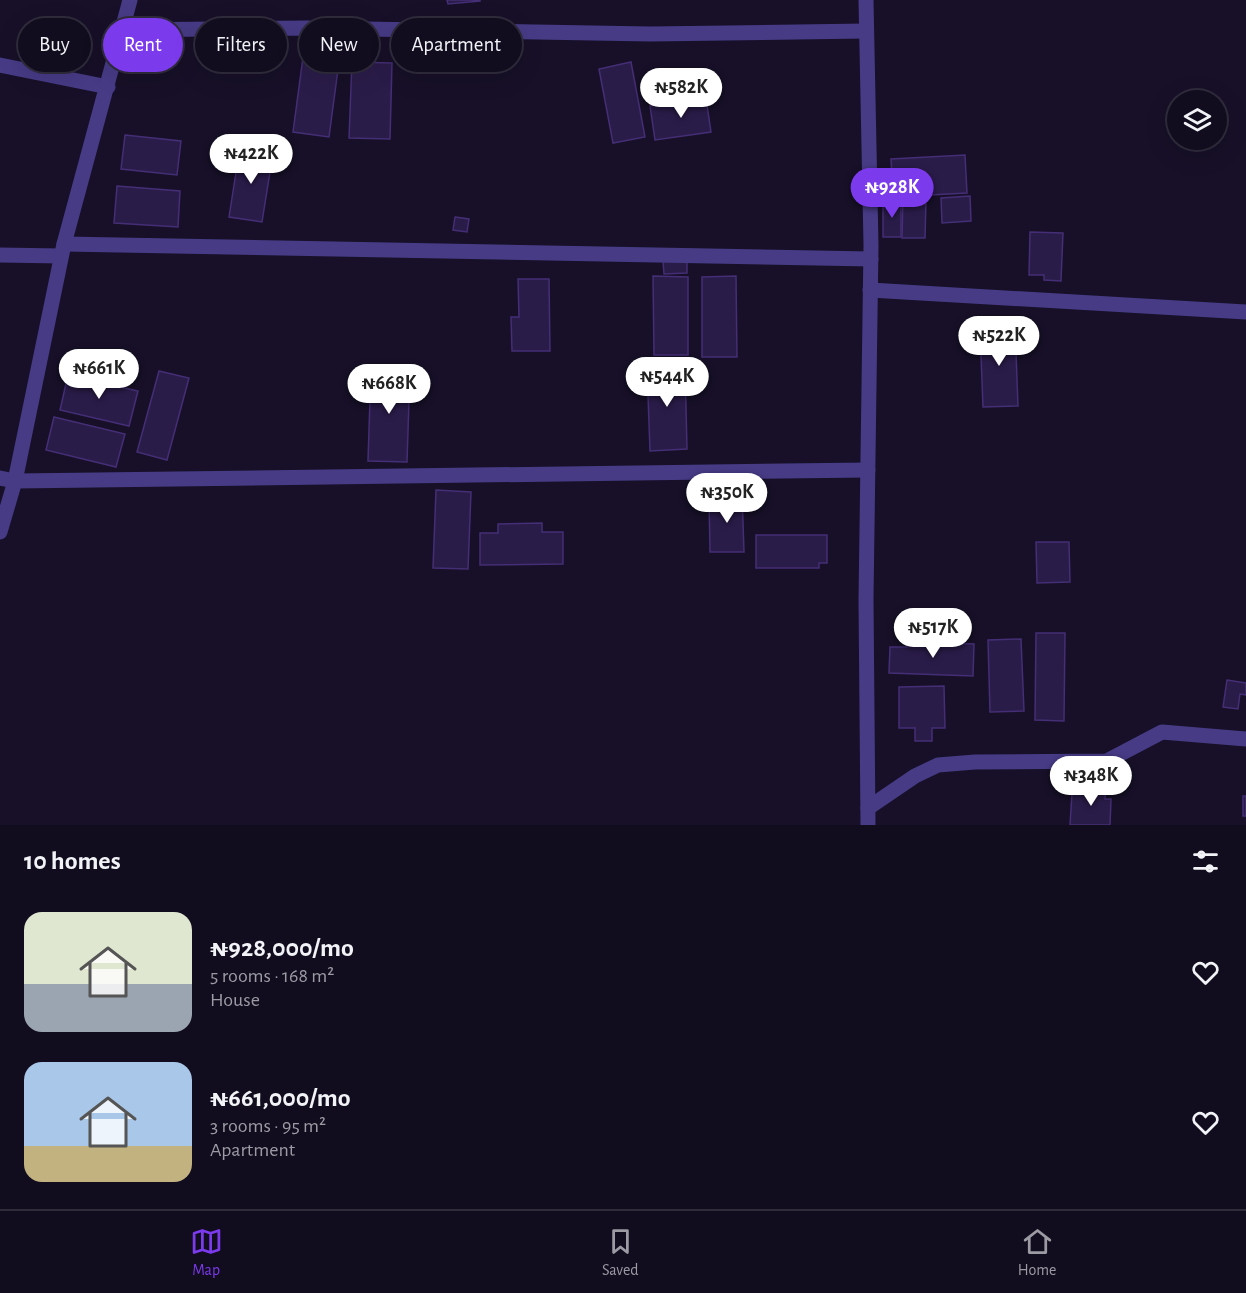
<!DOCTYPE html>
<html lang="en">
<head>
<meta charset="utf-8">
<style>
  :root { --surface:#110c1e; --page:#1a1527; --text:#f1f3f6; --muted:#9c9ba4; --line:#302c3c; --accent:#7c3aed }
  body { margin:0; font-family:"Alegreya Sans",sans-serif; background:var(--page); color:var(--text); height:100vh; display:flex; flex-direction:column; font-size:22px; white-space:nowrap }
  * { box-sizing:border-box; margin:0 }
  p { font-size:20px; color:var(--muted) }
  .icon { flex:none; width:33px; height:33px; fill:none; stroke:currentColor; stroke-width:2; stroke-linecap:round; stroke-linejoin:round }
  .map { position:relative; height:825px; overflow:hidden }
  .drawer { display:flex; flex-direction:column; background:var(--surface); flex:1 }
  .drawer>* { flex:none }
  .hud { position:absolute; left:18px; top:18px; width:600px; height:54px; display:flex; gap:12px }
  .tools { position:absolute; left:1167px; top:90px; display:grid; gap:12px }
  .tools a { display:grid; place-items:center; width:60px; height:60px; border-radius:50%; background:var(--surface); box-shadow:0 6px 24px #0002,0 0 0 2px var(--line); font-size:30px }
  .price { position:absolute; translate:-50% -51px; padding:0 14px; border-radius:21px; background:#fff; color:#222; font-size:20px; line-height:39px; filter:drop-shadow(0 2px 3px #0008) }
  .price::after { content:''; position:absolute; left:50%; top:36px; width:18px; height:14px; margin-left:-9px; background:inherit; clip-path:polygon(0 0,100% 0,50% 100%) }
  .price.active { background:var(--accent); color:#fff }
  ul { padding:0; list-style:none }
  li { display:flex; align-items:center; gap:18px; height:150px; padding:0 24px }
  li span { display:grid; place-items:center; flex:none; width:168px; height:120px; border-radius:18px; color:#555 }
  li>.icon { margin-inline-start:auto }
  span .icon { width:72px; height:72px; fill:#fffc; stroke-width:1 }
  li b { font-size:26px }
  h2 { display:flex; justify-content:space-between; align-items:center; height:72px; padding:0 24px; font-size:26px }
  .pill { padding:0 21px; border-radius:27px; background:var(--surface); box-shadow:0 6px 24px #0002,0 0 0 2px var(--line); font-size:21px; line-height:54px }
  .pill.active { background:var(--accent); color:#fff }
  .menu { display:flex; justify-content:space-around; align-items:center; height:84px; border-top:2px solid var(--line); background:var(--surface); font-size:16px; color:var(--muted) }
  .menu a { display:grid; justify-items:center; gap:3px }
  .menu .active { color:var(--accent) }
  .map>svg:first-child { display:block }
</style>
</head>
<body>
<div class="map">
<svg width="1246" height="825" viewBox="0 0 1246 825">
  <rect width="100%" height="100%" fill="#171028"/>
  <!-- building -->
  <g fill="#2a1c49" stroke="#442e75" stroke-width="1.5">
    <polygon points="447,0 480,0 480,1 448,4"/>
    <polygon points="303,57 339,62 329,137 293,132"/>
    <polygon points="352,62 392,63 390,139 349,138"/>
    <polygon points="631,62 645,137 613,143 599,69"/>
    <polygon points="706,98 711,132 655,140 650,106"/>
    <polygon points="125,135 181,141 177,175 121,169"/>
    <polygon points="240,147 273,153 262,222 229,217"/>
    <polygon points="965,155 967,193 893,197 891,159"/>
    <polygon points="117,186 180,191 178,227 114,223"/>
    <polygon points="970,196 971,221 942,223 941,198"/>
    <polygon points="903,200 926,200 925,238 902,238"/>
    <rect x="883" y="201" width="18" height="36"/>
    <polygon points="455,217 469,219 467,232 453,230"/>
    <polygon points="1030,232 1063,233 1061,281 1044,280 1044,275 1029,275"/>
    <polygon points="687,260 687,273 664,274 663,261"/>
    <polygon points="653,276 688,277 688,355 654,355"/>
    <polygon points="736,276 737,357 702,357 702,277"/>
    <polygon points="518,279 549,279 550,351 512,351 511,317 519,317"/>
    <polygon points="1015,325 1018,406 983,407 980,331 992,330 992,326"/>
    <polygon points="685,366 687,449 650,451 647,368"/>
    <polygon points="371,368 410,370 407,462 368,461"/>
    <polygon points="159,371 189,378 167,460 137,452"/>
    <polygon points="68,375 138,391 129,426 60,410"/>
    <polygon points="54,417 125,434 116,467 46,450"/>
    <polygon points="436,490 471,492 468,569 433,568"/>
    <polygon points="742,492 744,552 710,552 709,499 723,499 723,493"/>
    <polygon points="542,523 542,532 563,532 563,564 480,565 480,533 498,533 498,524"/>
    <polygon points="756,535 827,535 827,563 819,563 819,568 756,568"/>
    <polygon points="1036,542 1069,542 1070,582 1037,583"/>
    <polygon points="1036,633 1065,633 1064,721 1035,720"/>
    <polygon points="1021,639 1024,711 990,712 988,640"/>
    <polygon points="907,641 974,644 973,676 889,673 890,647 907,647"/>
    <polygon points="1227,680 1246,683 1246,695 1240,694 1238,709 1223,707"/>
    <polygon points="944,686 945,728 932,728 932,741 915,741 915,728 899,728 899,687"/>
    <polygon points="1087,785 1106,786 1105,799 1111,799 1110,825 1070,825 1072,793 1087,793"/>
    <rect x="1243" y="796" width="3" height="20"/>
  </g>
  <g fill="none" stroke-linecap="round" stroke-linejoin="round">
    <!-- minor -->
    <g stroke="#473b86" stroke-width="15">
      <polyline points="866,0 871,245 866,599 868,825"/>
      <polyline points="124,30 307,28 650,34 866,31"/>
      <polyline points="0,65 108,87"/>
      <polyline points="64,244 871,259"/>
      <polyline points="0,255 61,256"/>
      <polyline points="870,290 1246,312"/>
      <polyline points="0,478 15,481 868,470"/>
      <polyline points="0,532 15,481 64,244 130,0"/>
      <polyline points="868,808 915,776 938,765 975,762 1107,761 1162,732 1246,739"/>
    </g>
  </g>
</svg>
<div class="tools">
<a><svg class="icon" aria-label="layers" viewBox="0 0 24 24"><path d="M12 4l9 5-9 5-9-5zM3 14l9 5 9-5"/></svg></a>
</div>
<b class="price" style="left:681px;top:119px">₦582K</b>
<b class="price" style="left:251px;top:185px">₦422K</b>
<b class="price active" style="left:892px;top:219px">₦928K</b>
<b class="price" style="left:999px;top:367px">₦522K</b>
<b class="price" style="left:99px;top:400px">₦661K</b>
<b class="price" style="left:667px;top:408px">₦544K</b>
<b class="price" style="left:389px;top:415px">₦668K</b>
<b class="price" style="left:727px;top:524px">₦350K</b>
<b class="price" style="left:933px;top:659px">₦517K</b>
<b class="price" style="left:1091px;top:807px">₦348K</b>
<div class="hud">
<a class="pill">Buy</a>
<a class="pill active">Rent</a>
<a class="pill">Filters</a>
<a class="pill">New</a>
<a class="pill">Apartment</a>
</div>
</div>
<section class="drawer">
<h2>10 homes<svg class="icon" aria-label="filters" viewBox="0 0 24 24"><path d="M4 7h16M4 17h16"/><circle cx="9" cy="7" r="2"/><circle cx="15" cy="17" r="2"/></svg></h2>
<ul>
<li><span style="background:linear-gradient(#dfe7d0 60%,#9aa5b1 0)"><svg class="icon" aria-label="home" viewBox="0 0 24 24"><path d="M3 11l9-7 9 7M6 9v11h12V9"/></svg></span><div><b>₦928,000/mo</b><p>5 rooms · 168 m²</p><p>House</p></div><svg class="icon" aria-label="heart" viewBox="0 0 24 24"><path d="M12 20l-8-8c-3-5 5-10 8-4 3-6 11-1 8 4z"/></svg></li>
<li><span style="background:linear-gradient(#a9c7e8 70%,#c2b280 0)"><svg class="icon" aria-label="home" viewBox="0 0 24 24"><path d="M3 11l9-7 9 7M6 9v11h12V9"/></svg></span><div><b>₦661,000/mo</b><p>3 rooms · 95 m²</p><p>Apartment</p></div><svg class="icon" aria-label="heart" viewBox="0 0 24 24"><path d="M12 20l-8-8c-3-5 5-10 8-4 3-6 11-1 8 4z"/></svg></li>
</ul>
</section>
<nav class="menu">
<a class="active"><svg class="icon" aria-label="map" viewBox="0 0 24 24"><path d="M3 6l6-2 6 2 6-2v14l-6 2-6-2-6 2zM9 4v14M15 6v14"/></svg>Map</a>
<a><svg class="icon" aria-label="saved" viewBox="0 0 24 24"><path d="M7 4h10v16l-5-4-5 4z"/></svg>Saved</a>
<a><svg class="icon" aria-label="home" viewBox="0 0 24 24"><path d="M3 11l9-7 9 7M6 9v11h12V9"/></svg>Home</a>
</nav>
</body>
</html>
